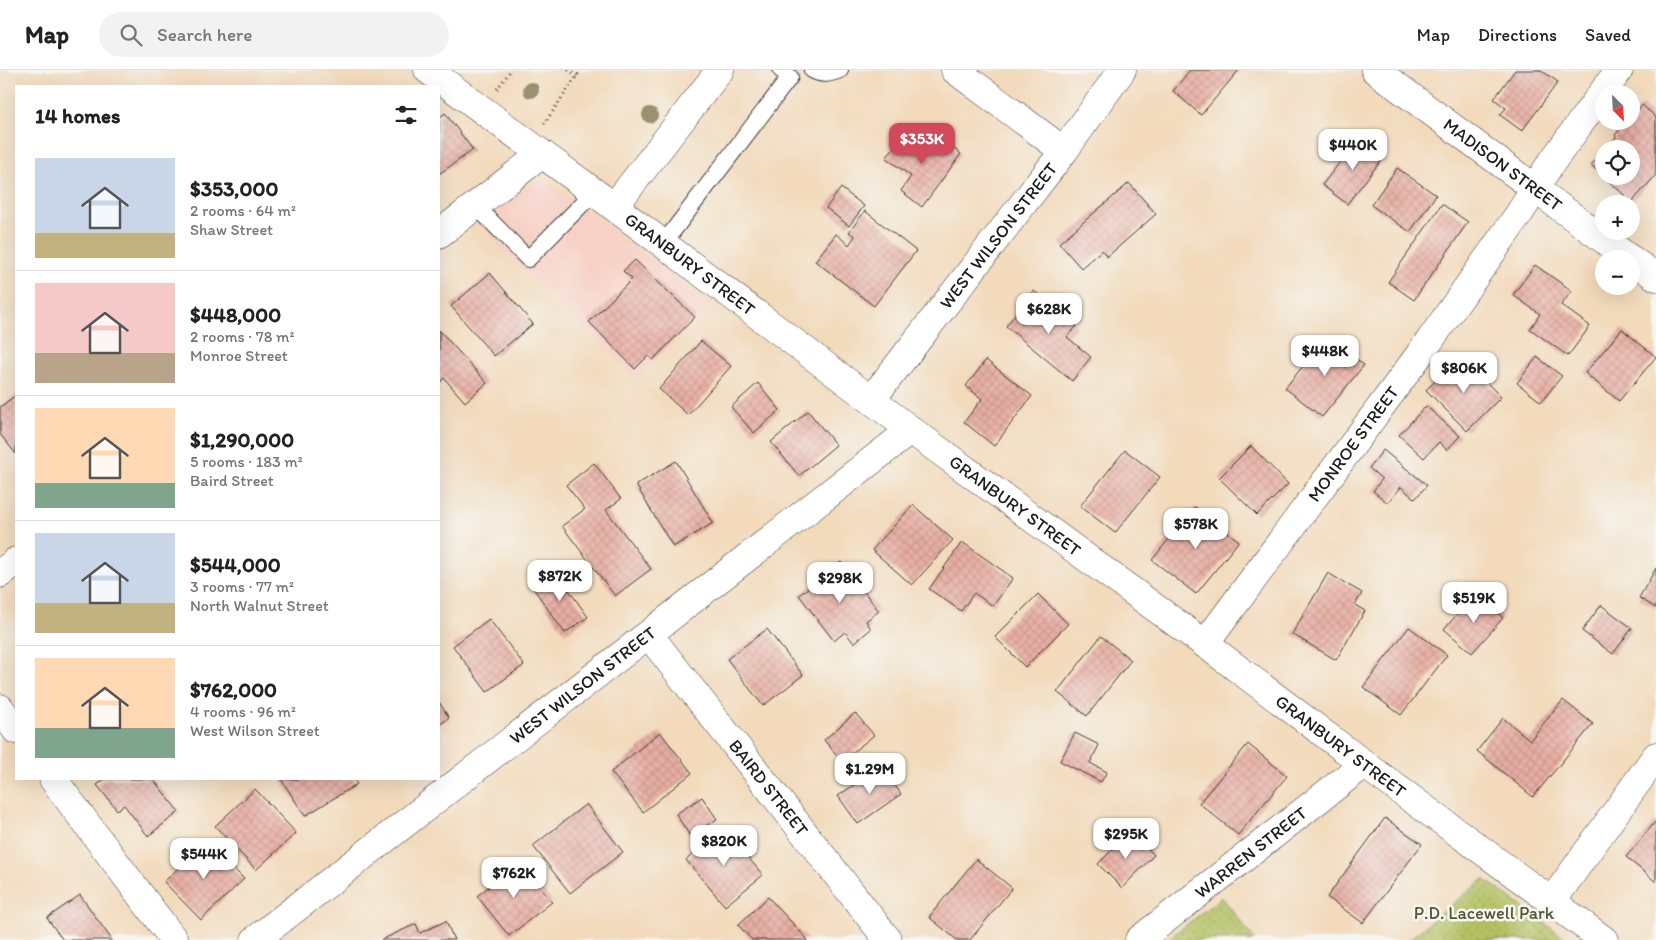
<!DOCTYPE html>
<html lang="en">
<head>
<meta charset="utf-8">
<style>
  :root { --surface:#fff; --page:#f2f2f2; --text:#222; --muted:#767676; --line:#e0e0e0; --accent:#d1495b }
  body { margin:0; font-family:Itim,sans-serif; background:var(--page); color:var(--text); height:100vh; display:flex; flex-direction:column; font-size:19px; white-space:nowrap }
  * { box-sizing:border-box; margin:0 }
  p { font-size:16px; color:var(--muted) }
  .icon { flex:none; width:28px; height:28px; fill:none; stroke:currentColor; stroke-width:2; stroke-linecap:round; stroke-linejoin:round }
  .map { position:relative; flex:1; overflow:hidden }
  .sheet { position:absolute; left:15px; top:15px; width:425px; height:695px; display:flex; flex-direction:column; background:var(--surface); border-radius:0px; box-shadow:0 5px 20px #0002 }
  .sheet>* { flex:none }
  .needle { width:32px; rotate:156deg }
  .fabs { position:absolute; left:1595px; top:15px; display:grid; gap:10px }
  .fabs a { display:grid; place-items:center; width:45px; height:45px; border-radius:50%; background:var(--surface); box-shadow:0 5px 20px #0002; font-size:25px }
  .price { position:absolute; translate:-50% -42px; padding:0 11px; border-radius:10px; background:#fff; color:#222; font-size:16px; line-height:32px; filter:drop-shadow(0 1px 2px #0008) }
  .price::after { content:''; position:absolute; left:50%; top:30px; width:15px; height:11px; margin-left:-8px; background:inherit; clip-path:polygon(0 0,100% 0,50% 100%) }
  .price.active { background:var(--accent); color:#fff }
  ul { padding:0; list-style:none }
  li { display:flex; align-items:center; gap:15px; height:125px; padding:0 20px }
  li+li { border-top:1px solid var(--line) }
  li span { display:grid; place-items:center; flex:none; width:140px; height:100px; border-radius:0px; color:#555 }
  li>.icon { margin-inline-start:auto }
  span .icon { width:60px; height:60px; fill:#fffc; stroke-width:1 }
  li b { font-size:21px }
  h2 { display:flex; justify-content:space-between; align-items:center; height:60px; padding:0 20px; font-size:21px }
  header { display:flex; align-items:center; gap:30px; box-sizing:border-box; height:70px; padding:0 25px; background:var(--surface); border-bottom:1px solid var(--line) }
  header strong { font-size:24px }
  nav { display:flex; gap:28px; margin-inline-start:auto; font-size:18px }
  .search { width:350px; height:45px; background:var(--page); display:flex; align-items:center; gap:12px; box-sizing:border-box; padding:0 18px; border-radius:28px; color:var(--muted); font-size:19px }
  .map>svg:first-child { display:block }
</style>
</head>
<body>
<header>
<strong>Map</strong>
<div class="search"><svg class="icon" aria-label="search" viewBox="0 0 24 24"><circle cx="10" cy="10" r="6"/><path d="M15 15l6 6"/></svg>Search here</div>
<nav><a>Map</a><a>Directions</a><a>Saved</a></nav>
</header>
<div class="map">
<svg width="1656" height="870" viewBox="0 0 1656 870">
  <defs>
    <pattern id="green-dots" width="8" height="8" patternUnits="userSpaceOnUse" patternTransform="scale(1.25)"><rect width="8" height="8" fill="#b3c164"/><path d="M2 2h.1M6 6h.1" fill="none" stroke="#99a556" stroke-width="1.8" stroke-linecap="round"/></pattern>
    <pattern id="building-cross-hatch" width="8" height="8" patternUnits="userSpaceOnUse" patternTransform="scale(1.25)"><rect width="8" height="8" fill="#e8aea3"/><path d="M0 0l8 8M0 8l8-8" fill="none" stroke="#c6958c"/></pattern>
  </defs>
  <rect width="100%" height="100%" fill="#f6f6f2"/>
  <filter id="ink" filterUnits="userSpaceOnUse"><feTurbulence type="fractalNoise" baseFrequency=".02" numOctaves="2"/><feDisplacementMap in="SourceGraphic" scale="10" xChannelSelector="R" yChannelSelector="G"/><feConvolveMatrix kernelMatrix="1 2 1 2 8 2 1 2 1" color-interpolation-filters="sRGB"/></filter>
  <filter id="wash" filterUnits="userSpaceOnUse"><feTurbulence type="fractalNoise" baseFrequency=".0096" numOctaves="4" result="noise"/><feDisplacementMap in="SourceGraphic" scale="20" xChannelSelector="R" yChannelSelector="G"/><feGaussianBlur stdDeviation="1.12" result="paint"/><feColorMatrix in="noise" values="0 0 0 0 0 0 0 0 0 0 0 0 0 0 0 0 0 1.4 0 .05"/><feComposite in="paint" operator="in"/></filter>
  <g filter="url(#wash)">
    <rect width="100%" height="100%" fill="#f2dabb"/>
    <!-- built -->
    <polygon fill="#f7d1c6" points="541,110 553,116 711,234 637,309 478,156 536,111"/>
    <!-- green -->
    <g fill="url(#green-dots)" stroke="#686e40">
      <polygon points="1484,809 1568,870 1408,870"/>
      <polygon points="1222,827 1255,870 1167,870"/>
    </g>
    <g id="blocks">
      <!-- building -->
      <g fill="url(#building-cross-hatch)">
        <polygon points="1190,0 1239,0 1201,45 1173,21"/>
        <polygon points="1515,0 1541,0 1558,12 1522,61 1500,45 1506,38 1494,29"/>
        <polygon points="1642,35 1656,47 1656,105 1632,132 1591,95 1604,81 1604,106 1631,106 1631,79 1606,79 1616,67 1615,65 1627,51 1631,51 1631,47"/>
        <polygon points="445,43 473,80 439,104 439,48"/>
        <polygon points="907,59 932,78 940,68 961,84 922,137 901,121 911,106 886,88"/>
        <polygon points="1359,68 1384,87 1347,134 1322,115"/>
        <polygon points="1397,98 1436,125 1410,162 1371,135"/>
        <polygon points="1129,113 1156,144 1107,187 1102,180 1081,198 1059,173"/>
        <polygon points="841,118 864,136 849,156 826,138"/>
        <polygon points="1442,134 1468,152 1414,230 1388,212"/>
        <polygon points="865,141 916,181 874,236 815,191 836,164 849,175 855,166 849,162"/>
        <polygon points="635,190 695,247 653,290 648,286 635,299 589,252 632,209 623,201"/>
        <polygon points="1535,195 1572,221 1561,235 1590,256 1568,286 1530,259 1540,244 1513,225"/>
        <polygon points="490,203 533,254 494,286 451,236"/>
        <polygon points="1034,221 1077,256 1067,267 1091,287 1072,311 1006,256"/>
        <polygon points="1622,259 1656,287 1619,331 1585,303"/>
        <polygon points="439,260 487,313 465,332 444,308 439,314"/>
        <polygon points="1328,266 1364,295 1322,347 1285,318"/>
        <polygon points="701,271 731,296 688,345 659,319"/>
        <polygon points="1460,286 1501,327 1467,361 1426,320"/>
        <polygon points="1537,287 1562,306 1541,332 1517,313"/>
        <polygon points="986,290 1032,326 994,376 964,352 982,329 966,316"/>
        <polygon points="758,313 780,340 754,363 731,337"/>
        <polygon points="16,325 16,384 0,364 0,337"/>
        <polygon points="1426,336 1460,366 1447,380 1439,372 1424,388 1399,365"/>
        <polygon points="808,341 836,375 799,406 771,372"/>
        <polygon points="1251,376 1288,414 1257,445 1219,408"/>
        <polygon points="1125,380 1160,407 1115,463 1080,436"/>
        <polygon points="1383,380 1427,415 1415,429 1401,417 1388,433 1373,421 1382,409 1369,398"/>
        <polygon points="676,391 713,453 673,477 636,415"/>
        <polygon points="594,393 621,429 606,440 651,499 615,526 562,456 585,439 566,415"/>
        <polygon points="913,435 953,470 912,515 872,480"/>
        <polygon points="1195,437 1239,471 1196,524 1152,490"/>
        <polygon points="962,472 1013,508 993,536 974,523 961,541 929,519"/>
        <polygon points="841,492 879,541 866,551 871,559 854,573 845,562 834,571 799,525"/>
        <polygon points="1656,498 1656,538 1639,528"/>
        <polygon points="556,502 588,547 565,563 533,518"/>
        <polygon points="1328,503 1362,523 1355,535 1365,541 1336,590 1292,564"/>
        <polygon points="1038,524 1068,554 1025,597 995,567"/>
        <polygon points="1476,524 1503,548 1472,583 1444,559"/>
        <polygon points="1601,535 1632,558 1613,584 1582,561"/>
        <polygon points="489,549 524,595 487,622 453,576"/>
        <polygon points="1409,557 1447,585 1401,645 1363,617"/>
        <polygon points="767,559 803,605 763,636 727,589"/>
        <polygon points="1101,566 1131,590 1087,646 1057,622"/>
        <polygon points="1563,630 1593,654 1533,727 1477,681 1503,648 1530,670"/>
        <polygon points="439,632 449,648 439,655"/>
        <polygon points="855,643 874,665 842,691 824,670"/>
        <polygon points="660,662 692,703 643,742 611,702"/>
        <polygon points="1075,663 1099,675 1090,693 1107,702 1101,712 1060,691"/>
        <polygon points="1248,674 1287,706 1238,765 1199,733"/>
        <polygon points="881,696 901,724 858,754 838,726"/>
        <polygon points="105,709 153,709 179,742 148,766 124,735 117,740 97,715"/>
        <polygon points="281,709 353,709 357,714 305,746"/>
        <polygon points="255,719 296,763 256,800 215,756"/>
        <polygon points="702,727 717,749 690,766 676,744"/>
        <polygon points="586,734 623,782 570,823 533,776"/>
        <polygon points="1385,748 1422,774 1363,853 1327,827"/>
        <polygon points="1656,751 1656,812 1626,787"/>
        <polygon points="723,758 763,805 725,836 686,790"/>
        <polygon points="1131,761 1154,785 1122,818 1098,794"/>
        <polygon points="206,771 244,809 201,850 164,812"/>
        <polygon points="976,789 1012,818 970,870 957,870 929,847"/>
        <polygon points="520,792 552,832 509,866 477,826"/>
        <polygon points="80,825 112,870 63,870 47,848"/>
        <polygon points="768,827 808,870 752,870 738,855"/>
        <polygon points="446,851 454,870 381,870 416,854 420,863"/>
      </g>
    </g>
  </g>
  <g filter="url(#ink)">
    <use href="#blocks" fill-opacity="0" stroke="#3c3834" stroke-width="1"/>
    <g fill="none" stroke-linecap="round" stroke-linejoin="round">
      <defs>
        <g id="lane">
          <path d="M 812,0 C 822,6 830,4 840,0"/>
          <polyline points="476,136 528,189 594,122"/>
          <polyline points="663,174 790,7 781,0"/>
        </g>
        <g id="street">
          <polyline points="955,0 1064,81"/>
          <path id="s1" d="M 1375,0 L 1630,189"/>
          <polyline points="614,137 720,0"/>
          <polyline points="439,164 542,84"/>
          <polyline points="1631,189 1656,207"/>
          <path id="s2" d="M 871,330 L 1064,81 L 1122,0"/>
          <polyline points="0,504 16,491"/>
          <path id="s3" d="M 649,565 L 888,870"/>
          <path id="s4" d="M 1205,574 L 1428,273 L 1519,144 L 1549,96 L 1619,0"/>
          <polyline points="0,638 16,660"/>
          <polyline points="53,709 174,870"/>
          <polyline points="1552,831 1656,686"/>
          <path id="s5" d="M 255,870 L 911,360"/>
          <path id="s6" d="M 1139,870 L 1364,694"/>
        </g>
        <g id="secondary">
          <path id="s7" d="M 428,0 L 594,122 L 911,360 L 1205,574 L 1364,694 L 1604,870"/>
        </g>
      </defs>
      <!-- lane casing -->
      <use href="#lane" stroke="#3c3834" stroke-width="18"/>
      <!-- street casing -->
      <use href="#street" stroke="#3c3834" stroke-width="29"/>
      <!-- secondary casing -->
      <use href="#secondary" stroke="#3c3834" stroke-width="29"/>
      <!-- path -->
      <g stroke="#3c3834" stroke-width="3" stroke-dasharray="1 4" stroke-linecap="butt">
        <polyline points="568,0 577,6"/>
        <polyline points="497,19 511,0"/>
        <polyline points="544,54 581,0"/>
      </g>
      <!-- lane -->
      <use href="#lane" stroke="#fff" stroke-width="16"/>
      <!-- street -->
      <use href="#street" stroke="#fff" stroke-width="28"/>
      <!-- secondary -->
      <use href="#secondary" stroke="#fff" stroke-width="28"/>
    </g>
    <!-- trees -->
    <g fill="#999171">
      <circle cx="531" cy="20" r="8"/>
      <circle cx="650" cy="45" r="8"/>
    </g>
  </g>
  <g text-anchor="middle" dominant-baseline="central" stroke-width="5" stroke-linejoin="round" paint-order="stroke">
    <!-- street labels -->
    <g font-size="18" fill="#1c1c1c" stroke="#f6f6f2">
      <text stroke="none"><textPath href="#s1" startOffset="159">MADISON STREET</textPath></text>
      <text stroke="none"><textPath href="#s2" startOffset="208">WEST WILSON STREET</textPath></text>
      <text stroke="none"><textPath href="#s7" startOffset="326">GRANBURY STREET</textPath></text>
      <text stroke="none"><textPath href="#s4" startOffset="249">MONROE STREET</textPath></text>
      <text stroke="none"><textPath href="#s7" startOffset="731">GRANBURY STREET</textPath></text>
      <text stroke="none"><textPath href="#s5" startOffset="415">WEST WILSON STREET</textPath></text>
      <text stroke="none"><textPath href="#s7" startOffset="1136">GRANBURY STREET</textPath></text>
      <text stroke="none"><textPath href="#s3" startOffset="194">BAIRD STREET</textPath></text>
      <text stroke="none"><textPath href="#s6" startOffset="142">WARREN STREET</textPath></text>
    </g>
    <!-- park labels -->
    <g font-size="18" fill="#515635" stroke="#f6f6f2">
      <text x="1484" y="843">P.D. Lacewell Park</text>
    </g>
  </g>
</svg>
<div class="fabs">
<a><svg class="needle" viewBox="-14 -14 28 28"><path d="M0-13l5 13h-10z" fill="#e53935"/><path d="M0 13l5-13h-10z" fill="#767676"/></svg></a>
<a><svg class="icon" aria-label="locate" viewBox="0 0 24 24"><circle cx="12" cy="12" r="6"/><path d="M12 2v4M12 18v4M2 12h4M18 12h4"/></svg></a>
<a>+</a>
<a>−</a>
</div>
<b class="price active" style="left:922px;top:95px">$353K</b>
<b class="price" style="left:1353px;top:101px">$440K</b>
<b class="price" style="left:1049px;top:265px">$628K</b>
<b class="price" style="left:1325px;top:307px">$448K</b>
<b class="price" style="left:1464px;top:324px">$806K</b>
<b class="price" style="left:1196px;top:480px">$578K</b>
<b class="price" style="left:560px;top:532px">$872K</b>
<b class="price" style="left:840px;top:534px">$298K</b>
<b class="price" style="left:1474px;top:554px">$519K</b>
<b class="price" style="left:870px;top:725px">$1.29M</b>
<b class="price" style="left:1126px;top:790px">$295K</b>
<b class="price" style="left:724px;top:797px">$820K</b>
<b class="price" style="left:204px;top:810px">$544K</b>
<b class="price" style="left:514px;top:829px">$762K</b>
<section class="sheet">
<h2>14 homes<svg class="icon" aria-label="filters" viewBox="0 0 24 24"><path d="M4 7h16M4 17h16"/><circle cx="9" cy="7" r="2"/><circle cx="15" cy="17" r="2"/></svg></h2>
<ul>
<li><span style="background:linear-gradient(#c9d6e8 75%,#c2b280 0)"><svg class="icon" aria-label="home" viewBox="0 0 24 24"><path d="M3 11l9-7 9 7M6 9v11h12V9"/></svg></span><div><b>$353,000</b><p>2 rooms · 64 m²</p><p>Shaw Street</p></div></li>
<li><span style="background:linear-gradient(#f6c9c9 70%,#b9a48a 0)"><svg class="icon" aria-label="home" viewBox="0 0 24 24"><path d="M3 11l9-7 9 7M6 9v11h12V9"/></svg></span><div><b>$448,000</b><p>2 rooms · 78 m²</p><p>Monroe Street</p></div></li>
<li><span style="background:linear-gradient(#ffd9b3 75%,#7fa58c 0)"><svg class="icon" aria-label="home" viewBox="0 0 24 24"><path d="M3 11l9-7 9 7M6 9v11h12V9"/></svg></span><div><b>$1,290,000</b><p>5 rooms · 183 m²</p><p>Baird Street</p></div></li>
<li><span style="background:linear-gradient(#c9d6e8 70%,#c2b280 0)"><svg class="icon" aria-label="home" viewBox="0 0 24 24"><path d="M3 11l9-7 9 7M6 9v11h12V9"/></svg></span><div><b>$544,000</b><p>3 rooms · 77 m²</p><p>North Walnut Street</p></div></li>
<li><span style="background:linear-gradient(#ffd9b3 70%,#7fa58c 0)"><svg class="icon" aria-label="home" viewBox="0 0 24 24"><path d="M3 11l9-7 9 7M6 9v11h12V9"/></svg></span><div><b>$762,000</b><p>4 rooms · 96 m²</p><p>West Wilson Street</p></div></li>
</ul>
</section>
</div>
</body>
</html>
